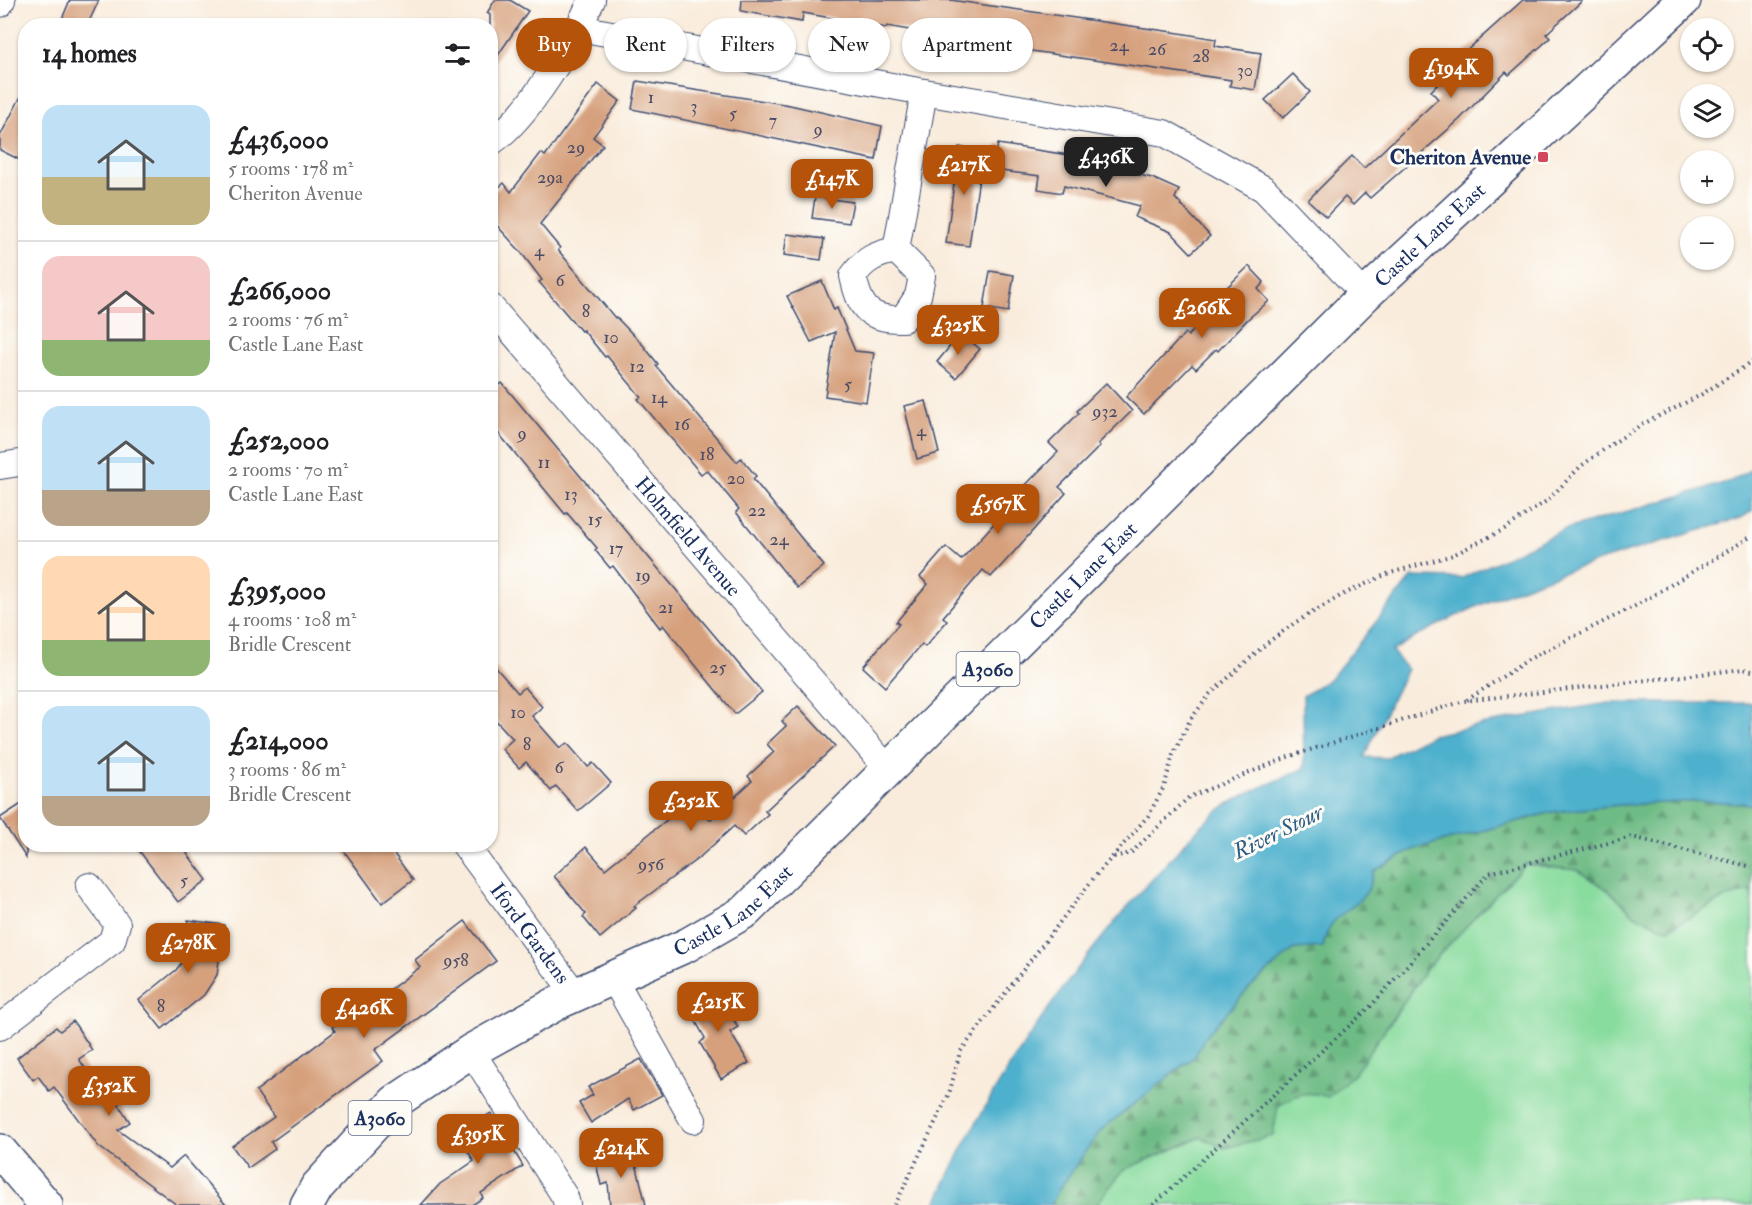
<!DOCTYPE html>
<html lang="en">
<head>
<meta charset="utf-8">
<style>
  :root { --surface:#fff; --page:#f2f2f2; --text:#202124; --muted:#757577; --line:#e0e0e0; --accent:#b45309 }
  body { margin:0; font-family:"IM FELL Double Pica",serif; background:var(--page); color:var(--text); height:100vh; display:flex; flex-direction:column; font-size:22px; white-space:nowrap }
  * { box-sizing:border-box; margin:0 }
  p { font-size:20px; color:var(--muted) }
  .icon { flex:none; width:33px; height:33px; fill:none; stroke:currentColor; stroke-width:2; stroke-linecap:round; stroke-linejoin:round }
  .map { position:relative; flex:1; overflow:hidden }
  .panel { position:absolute; left:18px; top:18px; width:480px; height:834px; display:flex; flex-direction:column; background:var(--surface); border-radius:24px; box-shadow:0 2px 4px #0004 }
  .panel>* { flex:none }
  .banner { position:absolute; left:516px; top:18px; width:570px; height:54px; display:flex; gap:12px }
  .controls { position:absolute; left:1680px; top:18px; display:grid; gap:12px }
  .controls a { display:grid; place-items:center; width:54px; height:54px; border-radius:50%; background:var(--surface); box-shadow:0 2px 4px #0004; font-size:30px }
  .price { position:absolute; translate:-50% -51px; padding:0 14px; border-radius:12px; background:var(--accent); color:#fff; font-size:20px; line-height:39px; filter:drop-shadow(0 2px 3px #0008) }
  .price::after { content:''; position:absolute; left:50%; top:36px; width:18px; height:14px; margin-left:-9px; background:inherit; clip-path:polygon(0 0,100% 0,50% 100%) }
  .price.on { background:#222; color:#fff }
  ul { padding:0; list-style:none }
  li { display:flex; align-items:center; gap:18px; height:150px; padding:0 24px }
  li+li { border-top:2px solid var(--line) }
  li span { display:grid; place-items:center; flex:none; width:168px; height:120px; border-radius:18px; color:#555 }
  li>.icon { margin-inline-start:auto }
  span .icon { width:72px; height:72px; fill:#fffc; stroke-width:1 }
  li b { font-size:26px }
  h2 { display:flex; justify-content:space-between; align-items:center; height:72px; padding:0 24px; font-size:26px }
  .pill { padding:0 21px; border-radius:27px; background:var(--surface); box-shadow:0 2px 4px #0004; font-size:21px; line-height:54px }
  .pill.on { background:var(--accent); color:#fff }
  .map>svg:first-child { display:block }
</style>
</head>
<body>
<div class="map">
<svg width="1752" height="1205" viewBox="0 0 1752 1205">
  <defs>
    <pattern id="forest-firs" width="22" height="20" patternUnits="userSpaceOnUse" patternTransform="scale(1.5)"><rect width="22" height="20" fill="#6ebc85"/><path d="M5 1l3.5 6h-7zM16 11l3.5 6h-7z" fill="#5a9970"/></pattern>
  </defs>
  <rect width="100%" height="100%" fill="#fdfcf7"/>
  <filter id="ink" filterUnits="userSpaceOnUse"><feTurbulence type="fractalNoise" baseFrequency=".0167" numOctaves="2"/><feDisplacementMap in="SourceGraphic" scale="12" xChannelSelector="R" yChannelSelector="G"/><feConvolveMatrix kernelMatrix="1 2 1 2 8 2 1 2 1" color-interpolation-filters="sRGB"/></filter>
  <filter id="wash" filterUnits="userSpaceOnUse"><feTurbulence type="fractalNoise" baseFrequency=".008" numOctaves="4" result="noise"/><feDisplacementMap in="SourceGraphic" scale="24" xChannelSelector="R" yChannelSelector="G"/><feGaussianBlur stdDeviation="1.35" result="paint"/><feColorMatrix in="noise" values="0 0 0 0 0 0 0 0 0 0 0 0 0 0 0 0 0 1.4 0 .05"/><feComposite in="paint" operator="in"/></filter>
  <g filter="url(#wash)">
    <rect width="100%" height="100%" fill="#f9ecdc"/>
    <!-- green -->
    <polygon fill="#88dc9e" stroke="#52867e" stroke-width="1.5" points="1525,864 1577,870 1608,890 1636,916 1668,929 1725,898 1752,890 1752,1205 1096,1205 1123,1170 1202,1137 1225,1148 1292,1096 1311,1091 1389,1025 1427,968"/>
    <!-- forest -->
    <path fill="url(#forest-firs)" stroke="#447672" stroke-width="1.5" d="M 1705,801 L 1752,804 L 1752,890 L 1725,898 L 1668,929 L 1636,916 L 1608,890 L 1577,870 L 1525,864 L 1427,968 L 1355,1073 L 1328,1097 C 1307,1090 1296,1093 1278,1106 L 1273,1136 L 1225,1148 L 1201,1137 L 1123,1170 L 1096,1205 L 1051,1205 L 1059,1189 L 1101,1130 L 1195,1056 L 1205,1037 L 1249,988 L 1294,949 L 1323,947 C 1330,910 1347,916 1366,893 C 1370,888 1372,878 1374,871 L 1414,849 L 1552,812 L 1618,805 Z"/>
    <!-- water -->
    <path fill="#4eb0cd" stroke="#347096" stroke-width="1.5" d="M 1752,469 L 1752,511 L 1741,518 C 1622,554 1498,585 1392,651 L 1407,669 L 1364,757 L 1386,758 L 1432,735 L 1515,718 L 1609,703 L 1752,703 L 1752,804 L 1705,801 L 1619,805 L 1552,812 L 1414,849 L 1374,871 C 1372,878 1370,888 1366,893 C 1347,916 1329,913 1323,947 L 1294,949 L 1249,988 L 1205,1037 L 1195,1056 L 1101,1130 L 1059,1189 L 1051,1205 L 935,1205 C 985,1091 1073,964 1158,873 C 1178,851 1198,826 1222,808 C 1242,793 1281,780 1304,768 L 1303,696 L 1331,678 L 1412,577 L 1462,578 L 1563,530 L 1731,481 Z"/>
    <g id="blocks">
      <!-- building -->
      <g fill="#d6a07d">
        <polygon points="70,0 99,0 87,26 59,26"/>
        <polygon points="495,0 510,0 528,11 490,67 490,15 487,13"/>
        <polygon points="742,0 950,0 1173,32 1216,39 1215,46 1261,53 1255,90 1230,86 1231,80 1004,47 887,26 886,28 803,13 802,22 741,11"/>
        <polygon points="1523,0 1583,0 1546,34 1550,38 1509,75 1506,72 1459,120 1370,198 1365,193 1353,205 1345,197 1326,217 1308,200 1352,156 1364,168 1438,99 1431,91 1466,56 1463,54"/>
        <polygon points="1293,74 1310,92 1283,118 1265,100"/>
        <polygon points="637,81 790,105 882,126 876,160 632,109"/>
        <polygon points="598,84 620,101 593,137 603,145 540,224 560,248 558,250 615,318 616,317 643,345 658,364 656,366 737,462 741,458 756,476 753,479 824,566 797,588 736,512 739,509 707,470 701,474 638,399 641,397 607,356 605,357 583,330 581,331 539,282 542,280 520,251 490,218 490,195 504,183 511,192 541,153 545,156"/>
        <polygon points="26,87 26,163 0,150 0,136"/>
        <polygon points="998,144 1068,155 1068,158 1152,178 1179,190 1175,198 1210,236 1191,253 1171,232 1135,217 1140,206 1064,186 1062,193 1038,189 1040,176 993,170"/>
        <polygon points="959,147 983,151 969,246 946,243"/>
        <polygon points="815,197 853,202 849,223 812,218"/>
        <polygon points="787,234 824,239 821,260 784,255"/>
        <polygon points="1249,266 1264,282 1258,289 1269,301 1249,318 1218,351 1216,349 1196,369 1192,365 1144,414 1126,397 1185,333 1188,336 1226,295 1223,291"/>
        <polygon points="990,271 1014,275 1008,312 984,308"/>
        <polygon points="822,281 834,310 837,308 855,351 874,353 866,402 825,396 835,332 811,342 787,296"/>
        <polygon points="961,333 980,349 956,378 937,362"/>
        <polygon points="502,383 762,692 735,714 663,625 660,628 613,566 610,568 595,550 597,548 567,513 565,514 490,423 490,393"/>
        <polygon points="1106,383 1132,411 1098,444 1100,446 1059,487 1066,493 1013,553 991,577 983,570 943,617 947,621 925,647 922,644 885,687 863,667 899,624 896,622 928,584 920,577 946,547 961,560 998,519 995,516 1058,452 1049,443 1079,413 1077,411"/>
        <polygon points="926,401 939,453 917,459 904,406"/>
        <polygon points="490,661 518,693 525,687 542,707 532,716 560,748 567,743 588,767 593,763 611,783 578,811 556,786 551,791 526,762 519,768 502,749 513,739 490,714"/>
        <polygon points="798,706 835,746 765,811 768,814 744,836 734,826 700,857 634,906 636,908 600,938 583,917 586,914 554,876 586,847 605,869 692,800 710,820 752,781 748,776 774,752 767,744 786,726 782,721"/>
        <polygon points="26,801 26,858 0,818"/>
        <polygon points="134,844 180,844 207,880 178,902"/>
        <polygon points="339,844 387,844 413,880 382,903"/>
        <polygon points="188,920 224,925 217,975 204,995 162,1029 139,1000 176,970 183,961"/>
        <polygon points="465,921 496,961 375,1050 383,1061 271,1142 275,1149 248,1168 232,1146 274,1117 256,1091 335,1031 332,1027 348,1015 351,1019 420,967 415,960"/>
        <polygon points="715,988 738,1027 730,1032 749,1063 721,1079 700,1043 705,1038 686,1004"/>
        <polygon points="73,1021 92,1050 79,1059 108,1103 115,1099 130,1122 118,1130 170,1168 184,1156 226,1205 177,1205 98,1146 54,1087 49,1091 38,1076 33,1080 17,1058 56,1027 60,1031"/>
        <polygon points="641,1059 662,1095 634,1110 628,1099 591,1123 579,1103 593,1095 588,1087"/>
        <polygon points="491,1113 523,1166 481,1193 483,1198 472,1205 421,1205 440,1184 474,1161 457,1134"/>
        <polygon points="633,1151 646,1205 610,1205 608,1183 601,1185 595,1159"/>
      </g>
    </g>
  </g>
  <g filter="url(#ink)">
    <use href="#blocks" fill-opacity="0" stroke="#3c4b71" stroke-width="1.5"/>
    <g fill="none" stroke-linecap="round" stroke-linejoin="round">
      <defs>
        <g id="minor">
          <polyline points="0,4 2,0"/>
          <polyline points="579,28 924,92 1164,133 1264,189 1365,295"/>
          <path d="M 490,143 C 528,118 573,41 592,0"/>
          <path d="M 896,250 C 876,254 865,259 853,276 C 860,308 868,320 903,319 L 918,296 L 922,276 L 896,250 L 924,92"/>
          <path id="s1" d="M 490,306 L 887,768"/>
          <polyline points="0,466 26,462"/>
          <path id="s2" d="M 464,844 L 575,994"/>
          <polyline points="614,979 693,1120"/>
          <polyline points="0,1027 112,941 117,924 89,886"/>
          <polyline points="471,1051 565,1197 567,1205"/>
        </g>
        <g id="primary">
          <polyline points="0,1151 46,1205"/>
          <path id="s3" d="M 307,1205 L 317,1187 L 395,1102 L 471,1051 L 559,1002 L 687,945 L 746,911 L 1365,295 L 1684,0"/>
        </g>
      </defs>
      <!-- minor casing -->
      <use href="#minor" stroke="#3c4b71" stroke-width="28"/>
      <!-- primary casing -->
      <use href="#primary" stroke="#3c4b71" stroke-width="36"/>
      <!-- path -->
      <g stroke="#3c4b71" stroke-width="4" stroke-dasharray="1.5 4.5" stroke-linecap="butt">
        <polyline points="1467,700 1531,658 1637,605 1752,536"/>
        <polyline points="1114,857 1131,853 1189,797 1288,757 1464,701 1744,669 1752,671"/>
        <polyline points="895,1205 949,1094 960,1052 1093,879 1148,816 1164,787 1173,755 1190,720 1210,694 1267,643 1296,622 1344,594 1387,574 1453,555 1503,530 1548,500 1581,466 1609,446 1639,426 1699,396 1752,362"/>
        <polyline points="1153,1205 1370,1007 1489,873 1632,837 1752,867"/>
      </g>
      <!-- minor -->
      <use href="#minor" stroke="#fff" stroke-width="26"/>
      <!-- primary -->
      <use href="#primary" stroke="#fff" stroke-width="33"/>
    </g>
  </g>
  <!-- markers -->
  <rect fill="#d1495b" stroke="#fdfcf7" stroke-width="2" x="1537" y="151" width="12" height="12" rx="3"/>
  <g text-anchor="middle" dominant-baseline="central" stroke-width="6" stroke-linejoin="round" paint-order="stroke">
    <!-- number labels -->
    <g font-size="18" fill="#4a4b66">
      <text x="1119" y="45">24</text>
      <text x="1157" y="49">26</text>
      <text x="1201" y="56">28</text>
      <text x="1245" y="70">30</text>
      <text x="651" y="97">1</text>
      <text x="694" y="106">3</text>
      <text x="733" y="113">5</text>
      <text x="773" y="120">7</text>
      <text x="818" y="129">9</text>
      <text x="576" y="147">29</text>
      <text x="550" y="177">29a</text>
      <text x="539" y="250">4</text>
      <text x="560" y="280">6</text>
      <text x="586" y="311">8</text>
      <text x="611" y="337">10</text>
      <text x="637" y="366">12</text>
      <text x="848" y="384">5</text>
      <text x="659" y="397">14</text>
      <text x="1105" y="411">932</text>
      <text x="682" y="424">16</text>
      <text x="921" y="430">4</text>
      <text x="522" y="433">9</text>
      <text x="707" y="454">18</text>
      <text x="544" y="462">11</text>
      <text x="736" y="478">20</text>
      <text x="571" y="494">13</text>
      <text x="757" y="510">22</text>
      <text x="595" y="519">15</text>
      <text x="779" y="539">24</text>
      <text x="616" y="548">17</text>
      <text x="643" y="575">19</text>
      <text x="666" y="607">21</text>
      <text x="718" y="667">25</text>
      <text x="518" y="712">10</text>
      <text x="527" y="744">8</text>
      <text x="559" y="767">6</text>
      <text x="651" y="864">956</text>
      <text x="184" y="880">5</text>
      <text x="456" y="960">958</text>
      <text x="161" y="1006">8</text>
    </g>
    <!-- shield labels -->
    <g fill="#fdfcf7" stroke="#5f6c8c" stroke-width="1.5">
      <rect x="956.5" y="652" width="63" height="34" rx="4.5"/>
      <rect x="348.5" y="1101" width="63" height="34" rx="4.5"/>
    </g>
    <g font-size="20" font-weight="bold" fill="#1b2f5e">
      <text x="988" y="669">A3060</text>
      <text x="380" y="1118">A3060</text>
    </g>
    <!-- poi labels -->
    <g font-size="21" font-weight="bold" fill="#1b2f5e" stroke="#fdfcf7" text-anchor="end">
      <text x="1531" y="157">Cheriton Avenue</text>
    </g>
    <!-- street labels -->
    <g font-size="21" fill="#1b2f5e" stroke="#fdfcf7">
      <text stroke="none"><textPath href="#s3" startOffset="1498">Castle Lane East</textPath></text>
      <text stroke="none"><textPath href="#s1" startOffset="304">Holmfield Avenue</textPath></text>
      <text stroke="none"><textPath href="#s3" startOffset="1012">Castle Lane East</textPath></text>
      <text stroke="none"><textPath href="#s3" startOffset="526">Castle Lane East</textPath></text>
      <text stroke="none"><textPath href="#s2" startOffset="111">Iford Gardens</textPath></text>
    </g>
    <!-- water labels -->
    <g font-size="22" font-style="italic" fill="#2d5c85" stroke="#fdfcf7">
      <text transform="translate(1278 832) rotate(-26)">River Stour</text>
    </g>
  </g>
</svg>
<div class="controls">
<a><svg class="icon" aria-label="locate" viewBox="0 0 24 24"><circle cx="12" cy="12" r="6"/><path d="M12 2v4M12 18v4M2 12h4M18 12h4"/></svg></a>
<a><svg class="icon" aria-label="layers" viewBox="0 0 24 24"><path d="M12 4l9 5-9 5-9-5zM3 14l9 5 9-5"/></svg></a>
<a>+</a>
<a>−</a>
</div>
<b class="price" style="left:1451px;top:99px">£194K</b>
<b class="price on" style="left:1106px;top:188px">£436K</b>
<b class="price" style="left:964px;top:196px">£217K</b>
<b class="price" style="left:832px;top:210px">£147K</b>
<b class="price" style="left:1202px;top:339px">£266K</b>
<b class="price" style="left:958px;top:356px">£325K</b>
<b class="price" style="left:998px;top:535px">£567K</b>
<b class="price" style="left:691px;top:832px">£252K</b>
<b class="price" style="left:188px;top:974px">£278K</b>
<b class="price" style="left:718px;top:1033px">£215K</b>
<b class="price" style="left:364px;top:1039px">£426K</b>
<b class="price" style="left:109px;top:1117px">£352K</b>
<b class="price" style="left:478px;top:1165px">£395K</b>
<b class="price" style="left:621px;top:1179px">£214K</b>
<div class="banner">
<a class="pill on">Buy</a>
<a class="pill">Rent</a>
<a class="pill">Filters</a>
<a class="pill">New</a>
<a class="pill">Apartment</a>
</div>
<section class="panel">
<h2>14 homes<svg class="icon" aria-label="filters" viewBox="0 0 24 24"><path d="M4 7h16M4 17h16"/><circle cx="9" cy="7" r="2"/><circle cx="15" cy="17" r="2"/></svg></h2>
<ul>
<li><span style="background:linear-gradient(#bfe0f5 60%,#c2b280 0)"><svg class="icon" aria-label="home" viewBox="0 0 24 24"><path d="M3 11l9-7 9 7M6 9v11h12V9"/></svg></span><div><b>£436,000</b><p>5 rooms · 178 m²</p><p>Cheriton Avenue</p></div></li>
<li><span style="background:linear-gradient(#f6c9c9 70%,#8fb573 0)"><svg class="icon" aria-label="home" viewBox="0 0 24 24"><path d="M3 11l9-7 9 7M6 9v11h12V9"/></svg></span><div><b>£266,000</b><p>2 rooms · 76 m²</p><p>Castle Lane East</p></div></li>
<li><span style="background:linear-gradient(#bfe0f5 70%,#b9a48a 0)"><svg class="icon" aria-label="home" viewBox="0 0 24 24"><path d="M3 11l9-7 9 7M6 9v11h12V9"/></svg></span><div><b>£252,000</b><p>2 rooms · 70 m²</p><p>Castle Lane East</p></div></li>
<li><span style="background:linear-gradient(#ffd9b3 70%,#8fb573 0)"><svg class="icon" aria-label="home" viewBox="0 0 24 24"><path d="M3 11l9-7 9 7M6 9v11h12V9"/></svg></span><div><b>£395,000</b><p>4 rooms · 108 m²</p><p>Bridle Crescent</p></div></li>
<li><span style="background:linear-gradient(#bfe0f5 75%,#b9a48a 0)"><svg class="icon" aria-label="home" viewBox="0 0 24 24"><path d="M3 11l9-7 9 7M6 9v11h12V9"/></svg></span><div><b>£214,000</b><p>3 rooms · 86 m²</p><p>Bridle Crescent</p></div></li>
</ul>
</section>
</div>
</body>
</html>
